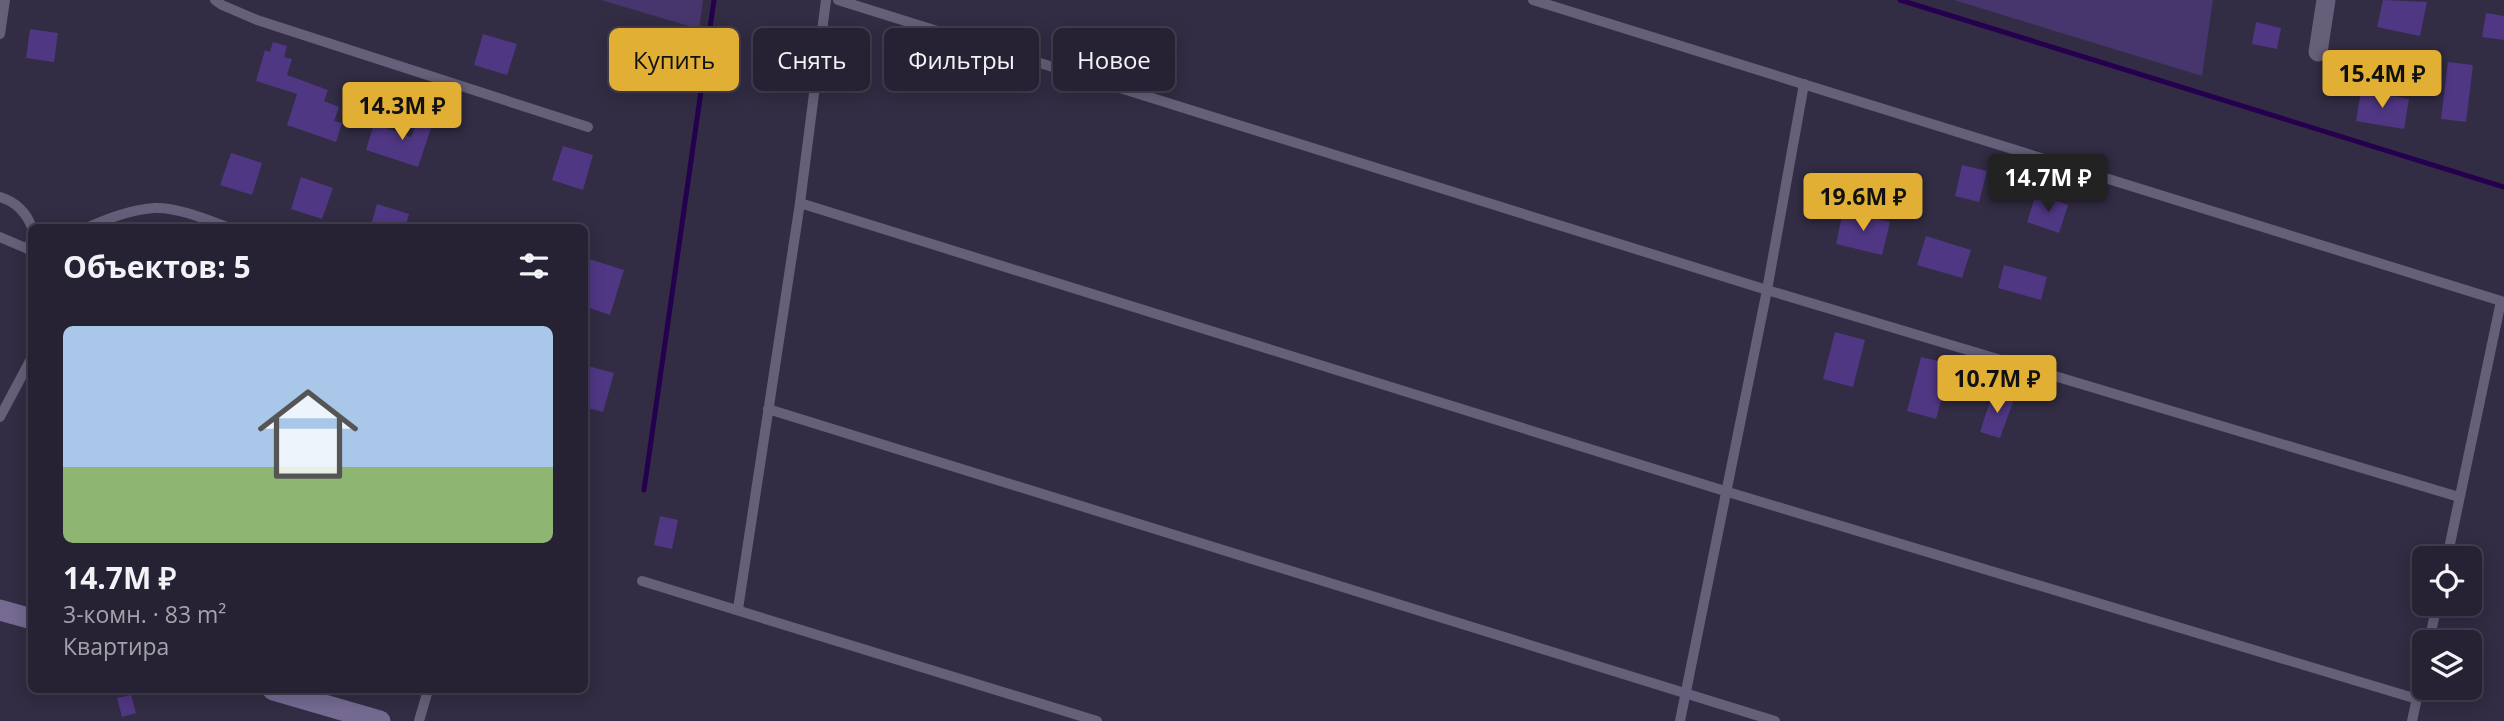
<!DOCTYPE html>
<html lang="ru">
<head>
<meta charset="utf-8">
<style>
  :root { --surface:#262133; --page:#322e3f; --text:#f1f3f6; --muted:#a4a3ac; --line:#423e4e; --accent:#e1af34 }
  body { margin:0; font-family:"Open Sans",sans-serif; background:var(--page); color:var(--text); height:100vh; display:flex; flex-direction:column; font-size:26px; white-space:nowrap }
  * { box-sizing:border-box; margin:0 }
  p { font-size:23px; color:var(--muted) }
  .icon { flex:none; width:38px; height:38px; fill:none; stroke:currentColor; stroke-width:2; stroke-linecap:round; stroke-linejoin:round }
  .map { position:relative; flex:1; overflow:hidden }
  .sheet { position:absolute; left:28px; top:224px; width:560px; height:469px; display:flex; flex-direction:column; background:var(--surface); border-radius:10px; box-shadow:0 4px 18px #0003,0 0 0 2px var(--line) }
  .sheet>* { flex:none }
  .banner { position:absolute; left:609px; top:28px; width:665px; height:63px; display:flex; gap:14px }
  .controls { position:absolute; left:2412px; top:546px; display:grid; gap:14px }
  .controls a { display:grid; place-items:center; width:70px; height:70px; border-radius:10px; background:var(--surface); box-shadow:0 4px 18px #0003,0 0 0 2px var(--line); font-size:35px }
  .price { position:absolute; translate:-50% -60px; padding:0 16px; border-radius:7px; background:var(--accent); color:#111; font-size:23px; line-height:46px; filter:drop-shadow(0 2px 4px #0008) }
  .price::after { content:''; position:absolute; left:50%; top:42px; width:21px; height:16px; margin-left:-10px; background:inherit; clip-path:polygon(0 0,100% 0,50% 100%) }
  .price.on { background:#222; color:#fff }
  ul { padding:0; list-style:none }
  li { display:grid; align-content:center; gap:14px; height:371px; padding:0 35px }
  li+li { border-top:2px solid var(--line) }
  li span { display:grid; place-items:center; height:217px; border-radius:10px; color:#555 }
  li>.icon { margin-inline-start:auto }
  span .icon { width:126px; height:126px; fill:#fffc; stroke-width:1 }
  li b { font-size:30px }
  h2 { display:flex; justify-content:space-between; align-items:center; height:84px; padding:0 35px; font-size:30px }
  .tag { padding:0 24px; border-radius:10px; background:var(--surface); box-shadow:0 4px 18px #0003,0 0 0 2px var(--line); font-size:24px; line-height:63px }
  .tag.on { background:var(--accent); color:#111 }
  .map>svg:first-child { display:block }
</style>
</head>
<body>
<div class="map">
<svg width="2504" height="721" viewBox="0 0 2504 721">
  <rect width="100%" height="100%" fill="#322c44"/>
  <!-- green -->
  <g fill="#46366d">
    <polygon points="601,0 703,0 699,29"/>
    <polygon points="1954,0 2213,0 2202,76"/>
  </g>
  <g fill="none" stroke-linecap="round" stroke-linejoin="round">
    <!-- stream -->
    <g stroke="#24004e" stroke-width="5">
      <polyline points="1900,0 2504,187"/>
      <polyline points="644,490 714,0"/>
    </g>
  </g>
  <!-- building -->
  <g fill="#503784">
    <polygon points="2383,0 2427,2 2420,36 2377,27"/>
    <polygon points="2486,13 2504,16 2504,40 2482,37"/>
    <polygon points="2256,22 2281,28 2277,49 2252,44"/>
    <polygon points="30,29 58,33 54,62 26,58"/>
    <polygon points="483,34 517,44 507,75 474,65"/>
    <polygon points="273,42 287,46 284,57 292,59 287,75 328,90 324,101 339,107 334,121 342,123 336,142 287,125 297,94 256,81 265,50 270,52"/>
    <polygon points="2448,62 2473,65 2466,122 2441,119"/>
    <polygon points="2361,91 2409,99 2404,129 2356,121"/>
    <polygon points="421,113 435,116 418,167 366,150 374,124 411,137"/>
    <polygon points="563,146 593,155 583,190 552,180"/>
    <polygon points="231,153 262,163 252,195 220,185"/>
    <polygon points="1962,165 1987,171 1979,202 1955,196"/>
    <polygon points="301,177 333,188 322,219 291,209"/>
    <polygon points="2036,194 2068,205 2059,233 2027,222"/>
    <polygon points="377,204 409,214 405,228 370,228"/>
    <polygon points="1843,211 1890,222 1882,255 1836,244"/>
    <polygon points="1926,236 1971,250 1962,278 1917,265"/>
    <polygon points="589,259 624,270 610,315 584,306 584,273"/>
    <polygon points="2004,265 2047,277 2041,300 1998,288"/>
    <polygon points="1835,332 1865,340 1853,387 1823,379"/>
    <polygon points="1921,357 1951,364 1936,419 1907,411"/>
    <polygon points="584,365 614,373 603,412 584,407"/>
    <polygon points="1993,392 2014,399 2000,438 1980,432"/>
    <polygon points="660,516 678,520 672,549 654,545"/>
    <polygon points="131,695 136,713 122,717 117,698"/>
  </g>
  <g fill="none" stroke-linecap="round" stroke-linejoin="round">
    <!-- lane -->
    <g stroke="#655f7a" stroke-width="10">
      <polyline points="215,0 222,5 257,20 588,127"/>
      <polyline points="838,0 1767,290 2459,497"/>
      <polyline points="1533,0 2501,301 2447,558"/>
      <polyline points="0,34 5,0"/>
      <path d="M 0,197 C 15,201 27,213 32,228"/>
      <polyline points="800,203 1728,492 2417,699"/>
      <path d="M 86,228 C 107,219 132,209 155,208 C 177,207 208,220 230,228"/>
      <polyline points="0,237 28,249 32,253"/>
      <polyline points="28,249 32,238"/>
      <polyline points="768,409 1775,721"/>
      <polyline points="0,417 32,357"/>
      <polyline points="642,581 1097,721"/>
      <polyline points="738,609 800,203 826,0"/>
      <polyline points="2429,642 2437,604"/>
      <polyline points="419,721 428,690"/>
      <polyline points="1680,721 1767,290 1804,84"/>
      <polyline points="2412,721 2424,666"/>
    </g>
    <!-- street -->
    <polyline stroke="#655f7a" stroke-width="19" points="2318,52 2326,0"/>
    <!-- secondary -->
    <g stroke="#746a92" stroke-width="21">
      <polyline points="0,610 32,619"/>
      <polyline points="273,690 380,721"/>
    </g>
  </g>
</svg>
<div class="controls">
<a><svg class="icon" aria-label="locate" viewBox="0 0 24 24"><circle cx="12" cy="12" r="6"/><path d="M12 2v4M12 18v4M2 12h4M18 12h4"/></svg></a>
<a><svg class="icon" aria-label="layers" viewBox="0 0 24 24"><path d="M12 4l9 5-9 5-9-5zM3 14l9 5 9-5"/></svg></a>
</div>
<b class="price" style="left:2382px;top:110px">15.4M ₽</b>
<b class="price" style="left:402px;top:142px">14.3M ₽</b>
<b class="price on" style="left:2048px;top:214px">14.7M ₽</b>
<b class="price" style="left:1863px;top:233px">19.6M ₽</b>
<b class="price" style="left:1997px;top:415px">10.7M ₽</b>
<div class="banner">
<a class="tag on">Купить</a>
<a class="tag">Снять</a>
<a class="tag">Фильтры</a>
<a class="tag">Новое</a>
</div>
<section class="sheet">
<h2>Объектов: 5<svg class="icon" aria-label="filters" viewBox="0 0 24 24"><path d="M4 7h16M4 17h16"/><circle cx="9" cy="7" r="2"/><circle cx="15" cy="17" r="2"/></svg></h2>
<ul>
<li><span style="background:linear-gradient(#a9c7e8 65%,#8fb573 0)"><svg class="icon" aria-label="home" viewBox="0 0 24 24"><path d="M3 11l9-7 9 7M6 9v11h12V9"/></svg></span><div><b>14.7M ₽</b><p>3-комн. · 83 m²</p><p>Квартира</p></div></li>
</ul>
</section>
</div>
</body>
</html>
